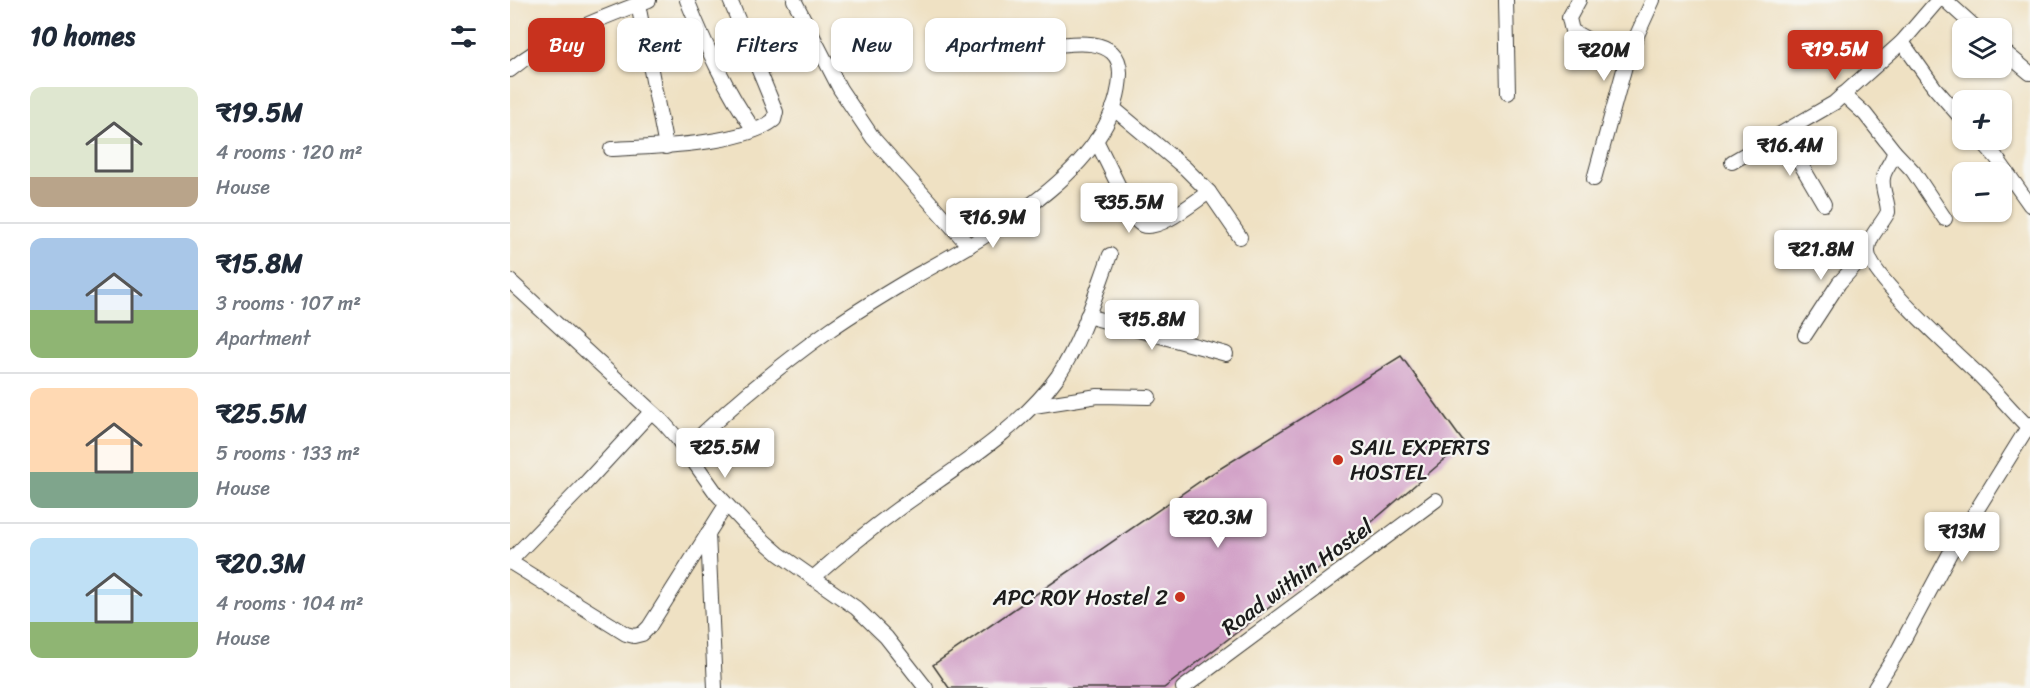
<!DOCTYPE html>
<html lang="en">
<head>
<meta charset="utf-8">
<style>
  :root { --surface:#fff; --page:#f2f2f3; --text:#1f2937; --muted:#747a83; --line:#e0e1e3; --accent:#c8321e }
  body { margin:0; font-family:Sriracha,sans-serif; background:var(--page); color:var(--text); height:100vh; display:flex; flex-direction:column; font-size:22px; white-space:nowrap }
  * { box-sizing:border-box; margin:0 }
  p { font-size:20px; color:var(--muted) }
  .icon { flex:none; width:33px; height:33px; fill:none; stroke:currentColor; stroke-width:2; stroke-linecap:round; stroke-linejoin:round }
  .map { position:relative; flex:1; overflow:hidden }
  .details { display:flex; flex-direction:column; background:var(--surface); width:510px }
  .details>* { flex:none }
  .guide { position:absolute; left:18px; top:18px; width:570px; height:54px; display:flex; gap:12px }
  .tools { position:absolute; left:1442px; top:18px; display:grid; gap:12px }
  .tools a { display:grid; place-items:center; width:60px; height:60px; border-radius:12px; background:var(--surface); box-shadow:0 2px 4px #0004; font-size:30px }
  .price { position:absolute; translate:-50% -51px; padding:0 14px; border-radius:6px; background:#fff; color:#222; font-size:20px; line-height:39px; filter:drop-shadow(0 2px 3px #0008) }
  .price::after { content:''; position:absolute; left:50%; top:36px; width:18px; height:14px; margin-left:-9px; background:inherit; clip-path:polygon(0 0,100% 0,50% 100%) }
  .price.active { background:var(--accent); color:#fff }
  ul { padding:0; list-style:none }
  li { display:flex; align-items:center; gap:18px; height:150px; padding:0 30px }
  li+li { border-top:2px solid var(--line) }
  li span { display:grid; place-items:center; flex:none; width:168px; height:120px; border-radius:12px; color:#555 }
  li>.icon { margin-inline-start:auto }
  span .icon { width:72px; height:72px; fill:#fffc; stroke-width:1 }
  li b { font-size:26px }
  h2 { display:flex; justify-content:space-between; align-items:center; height:72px; padding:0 30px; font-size:26px }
  .pill { padding:0 21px; border-radius:12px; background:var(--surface); box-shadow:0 2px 4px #0004; font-size:21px; line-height:54px }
  .pill.active { background:var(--accent); color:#fff }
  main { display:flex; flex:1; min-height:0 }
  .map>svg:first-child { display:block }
</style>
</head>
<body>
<main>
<section class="details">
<h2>10 homes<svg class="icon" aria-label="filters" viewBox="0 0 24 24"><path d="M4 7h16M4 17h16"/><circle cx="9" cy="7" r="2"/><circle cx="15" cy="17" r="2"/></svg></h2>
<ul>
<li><span style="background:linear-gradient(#dfe7d0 75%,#b9a48a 0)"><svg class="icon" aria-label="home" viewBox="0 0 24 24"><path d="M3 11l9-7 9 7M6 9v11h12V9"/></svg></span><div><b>₹19.5M</b><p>4 rooms · 120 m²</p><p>House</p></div></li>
<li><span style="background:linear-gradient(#a9c7e8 60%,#8fb573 0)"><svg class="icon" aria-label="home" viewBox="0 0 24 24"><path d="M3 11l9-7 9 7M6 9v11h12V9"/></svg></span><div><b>₹15.8M</b><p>3 rooms · 107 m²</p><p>Apartment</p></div></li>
<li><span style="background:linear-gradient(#ffd9b3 70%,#7fa58c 0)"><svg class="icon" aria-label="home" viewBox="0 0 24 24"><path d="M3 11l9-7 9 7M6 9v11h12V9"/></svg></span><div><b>₹25.5M</b><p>5 rooms · 133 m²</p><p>House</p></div></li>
<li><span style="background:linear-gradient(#bfe0f5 70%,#8fb573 0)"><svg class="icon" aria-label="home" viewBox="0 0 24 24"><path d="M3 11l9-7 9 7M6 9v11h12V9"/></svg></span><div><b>₹20.3M</b><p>4 rooms · 104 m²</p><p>House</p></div></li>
</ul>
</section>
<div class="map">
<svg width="1520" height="688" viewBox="0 0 1520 688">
  <rect width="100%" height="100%" fill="#f6f6f2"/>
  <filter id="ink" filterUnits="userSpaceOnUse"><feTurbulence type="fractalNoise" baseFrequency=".0167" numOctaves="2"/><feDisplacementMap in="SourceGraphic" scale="12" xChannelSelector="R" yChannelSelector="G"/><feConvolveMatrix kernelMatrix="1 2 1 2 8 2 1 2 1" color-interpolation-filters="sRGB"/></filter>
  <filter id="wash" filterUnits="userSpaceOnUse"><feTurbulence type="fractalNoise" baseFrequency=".008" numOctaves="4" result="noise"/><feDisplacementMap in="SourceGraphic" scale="24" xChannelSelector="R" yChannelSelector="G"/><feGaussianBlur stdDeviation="1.35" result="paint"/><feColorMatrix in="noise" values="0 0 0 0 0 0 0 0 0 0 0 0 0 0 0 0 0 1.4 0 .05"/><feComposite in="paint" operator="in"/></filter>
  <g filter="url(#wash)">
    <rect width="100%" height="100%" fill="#efe1c3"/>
    <g id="blocks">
      <!-- building -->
      <polygon fill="#d09cc5" points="891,356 954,443 781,591 654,688 439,688 423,665 695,478"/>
    </g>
  </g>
  <g filter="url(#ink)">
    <use href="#blocks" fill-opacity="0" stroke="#3c3a35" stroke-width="1.5"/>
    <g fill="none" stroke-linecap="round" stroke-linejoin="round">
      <defs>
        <g id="minor">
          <path d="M 177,0 C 196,46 215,89 244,130"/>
          <polyline points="284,0 330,89 363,138 459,246"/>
          <polyline points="996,0 998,93"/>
          <polyline points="1069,0 1059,18 1062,31 1084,43 1118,55"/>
          <polyline points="1435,0 1466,28"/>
          <polyline points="128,4 156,147"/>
          <polyline points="1392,42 1424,87 1452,119"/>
          <polyline points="1491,49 1520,73"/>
          <path d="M 0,70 C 40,37 91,18 139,0"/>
          <path d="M 1333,94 L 1355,114 L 1384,151 C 1384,161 1374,168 1373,178 C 1371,189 1378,200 1378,212 C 1372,225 1357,237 1358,252 C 1359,276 1450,357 1471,377 C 1487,393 1502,411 1518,427"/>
          <polyline points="603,108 675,168 699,192 730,237"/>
          <polyline points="1273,134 1314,204"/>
          <path d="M 586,140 L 625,219 C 627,221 629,223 632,225 C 649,232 685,201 699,192"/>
          <polyline points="1471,140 1486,157 1520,205"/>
          <path d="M 101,149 C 142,147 232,145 264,120 L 266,112 L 262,102 L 220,0"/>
          <polyline points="1384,151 1403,171 1435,219"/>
          <polyline points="1222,162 1324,103 1392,42 1428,0"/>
          <polyline points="1084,179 1118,55 1143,0"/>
          <polyline points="0,281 152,421 167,438 206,493 235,524 269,554 346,608 376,637 416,688"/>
          <polyline points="577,316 716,354"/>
          <polyline points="1295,335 1329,283 1358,251"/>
          <polyline points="524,406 588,396 639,397"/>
          <path d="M 175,451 C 220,406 269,366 321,329 C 347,311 375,294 402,278 C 473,238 608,168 610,74 C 611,32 553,44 525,48"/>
          <polyline points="198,533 205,688"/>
          <polyline points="0,561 71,488 141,412"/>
          <polyline points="0,562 116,634 124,636 132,634 139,627 216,505"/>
          <path d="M 303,578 C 330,554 358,531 388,509 C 442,470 509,431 548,376 C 572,340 585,295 600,255"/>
          <polyline points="673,688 926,500"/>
          <polyline points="1365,688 1386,654 1440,553 1520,424"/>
        </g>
      </defs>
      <!-- minor casing -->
      <use href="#minor" stroke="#3c3a35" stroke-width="16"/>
      <!-- minor -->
      <use href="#minor" stroke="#fff" stroke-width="14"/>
    </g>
  </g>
  <!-- markers -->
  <g fill="#c8321e" stroke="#f6f6f2" stroke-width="2">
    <circle cx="828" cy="460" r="6"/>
    <circle cx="670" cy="597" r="6"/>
  </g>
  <g text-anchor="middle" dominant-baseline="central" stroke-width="4.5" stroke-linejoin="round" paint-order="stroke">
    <!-- poi labels -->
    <g font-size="22" fill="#1c1c1c" stroke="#f6f6f2" text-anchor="start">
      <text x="840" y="447">SAIL EXPERTS<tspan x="840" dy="25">HOSTEL</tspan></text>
      <text x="658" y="597" text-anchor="end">APC ROY Hostel 2</text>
    </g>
    <!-- street labels -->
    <g font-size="22" fill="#1c1c1c" stroke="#f6f6f2">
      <text transform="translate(787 577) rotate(-36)">Road within Hostel</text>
    </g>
  </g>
</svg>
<div class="tools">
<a><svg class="icon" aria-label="layers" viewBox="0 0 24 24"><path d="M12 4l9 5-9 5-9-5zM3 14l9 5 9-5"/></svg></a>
<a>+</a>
<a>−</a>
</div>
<b class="price active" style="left:1325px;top:81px">₹19.5M</b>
<b class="price" style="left:1094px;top:82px">₹20M</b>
<b class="price" style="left:1280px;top:177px">₹16.4M</b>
<b class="price" style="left:619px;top:234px">₹35.5M</b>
<b class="price" style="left:483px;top:249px">₹16.9M</b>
<b class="price" style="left:1311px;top:281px">₹21.8M</b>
<b class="price" style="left:642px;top:351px">₹15.8M</b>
<b class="price" style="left:215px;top:479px">₹25.5M</b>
<b class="price" style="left:708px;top:549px">₹20.3M</b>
<b class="price" style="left:1452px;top:563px">₹13M</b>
<div class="guide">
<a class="pill active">Buy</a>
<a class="pill">Rent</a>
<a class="pill">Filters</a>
<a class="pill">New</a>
<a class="pill">Apartment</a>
</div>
</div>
</main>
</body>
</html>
